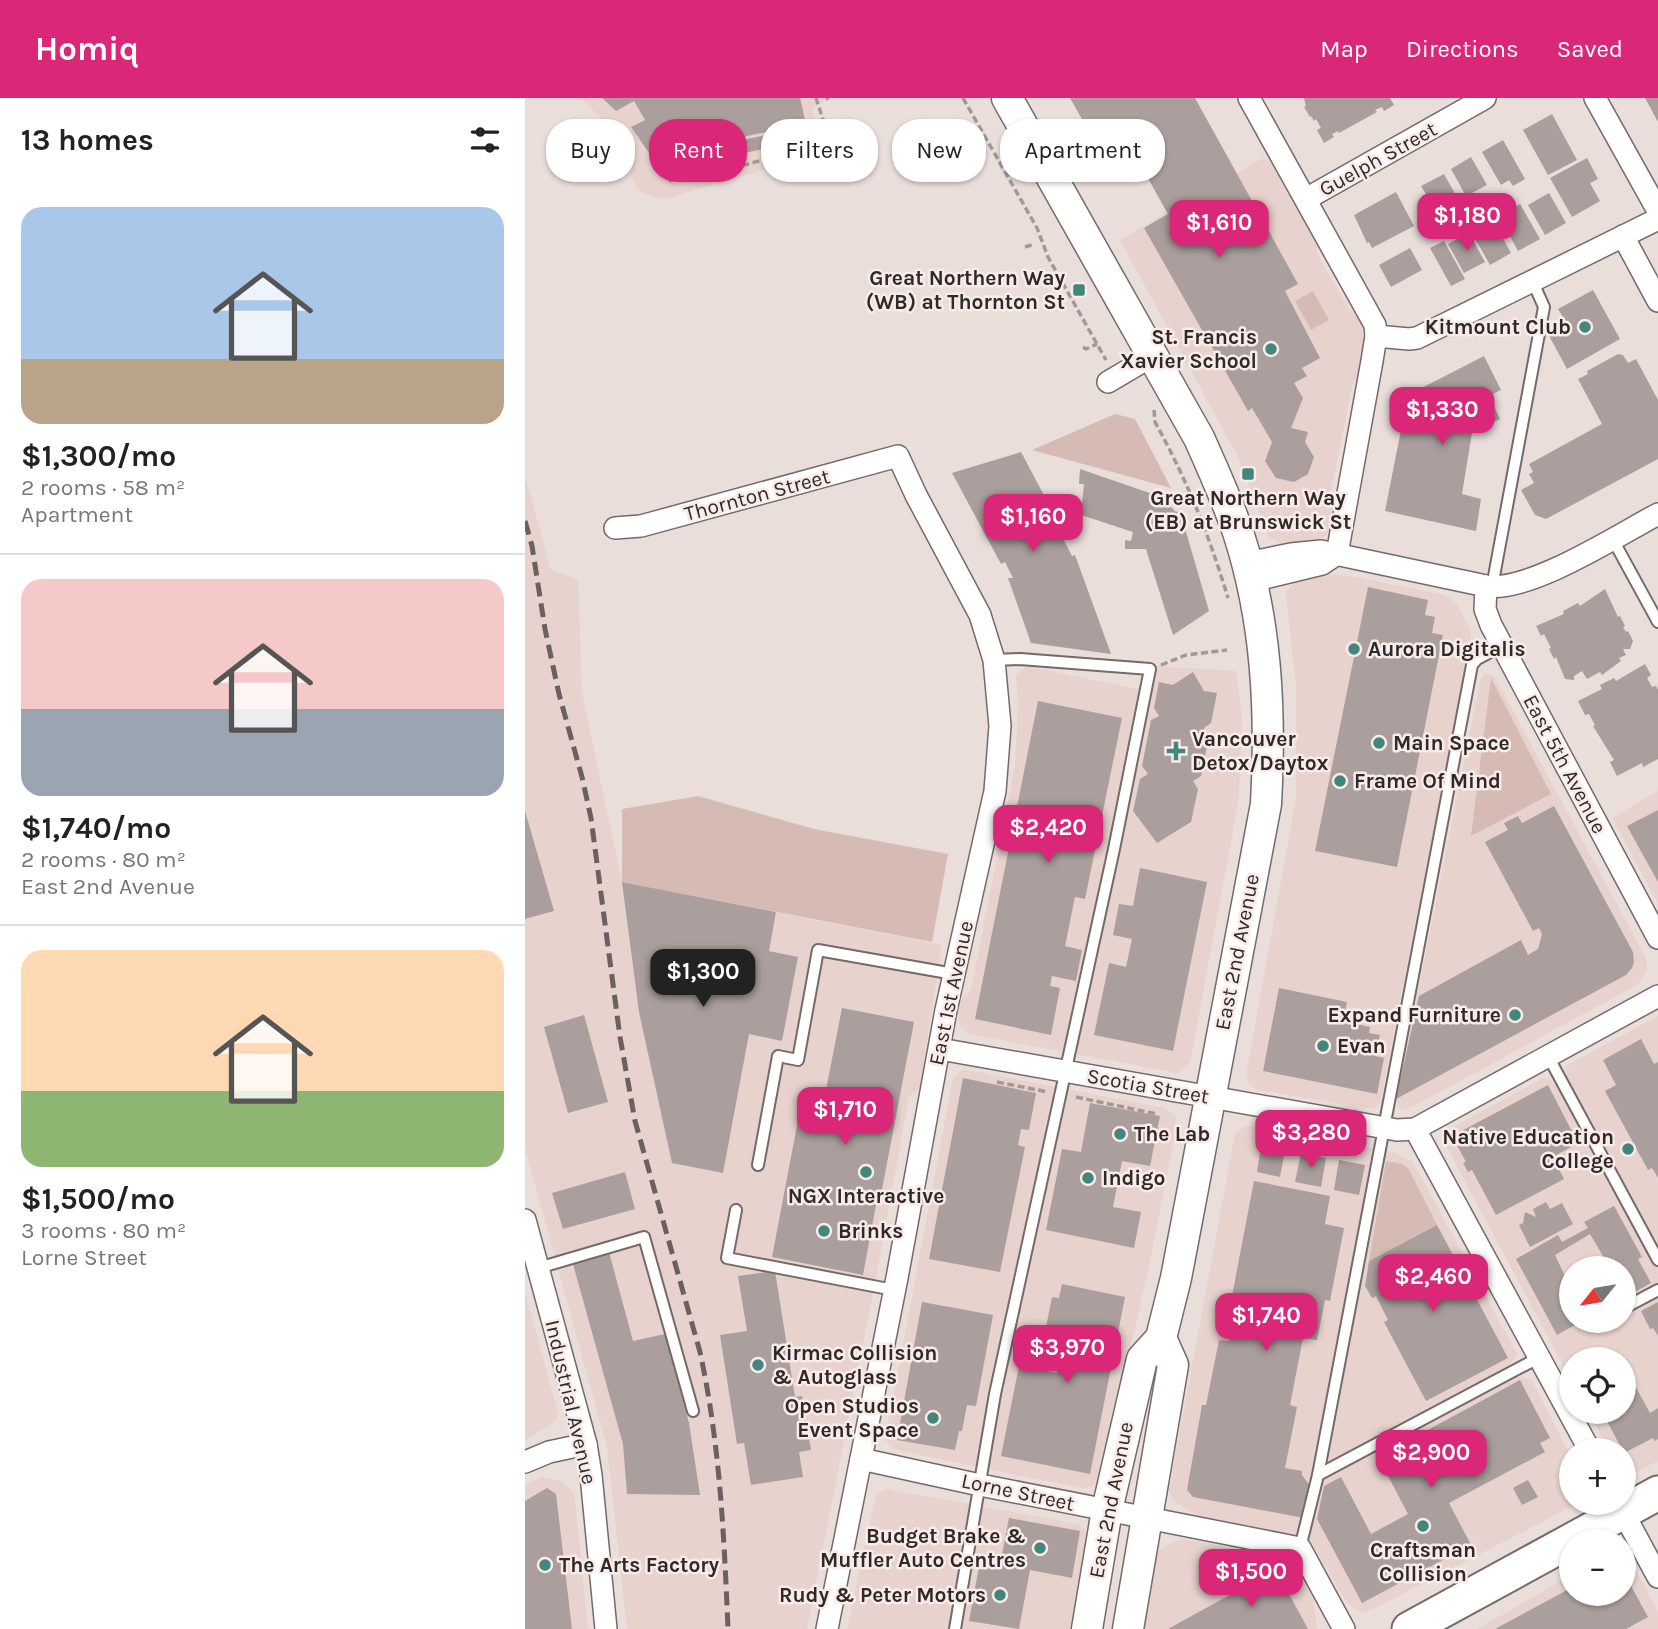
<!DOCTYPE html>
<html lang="en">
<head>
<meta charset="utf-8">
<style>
  :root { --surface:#fff; --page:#f6f6f6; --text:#222; --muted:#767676; --line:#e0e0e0; --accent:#db2777 }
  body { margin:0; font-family:Karla,sans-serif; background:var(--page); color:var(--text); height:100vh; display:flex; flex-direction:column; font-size:26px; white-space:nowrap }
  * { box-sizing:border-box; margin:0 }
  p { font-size:23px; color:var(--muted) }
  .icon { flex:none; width:38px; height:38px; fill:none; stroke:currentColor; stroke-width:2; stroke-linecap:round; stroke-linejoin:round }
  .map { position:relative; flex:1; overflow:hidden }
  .side { display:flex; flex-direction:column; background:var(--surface); width:525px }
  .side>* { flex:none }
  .banner { position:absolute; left:21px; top:21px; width:665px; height:63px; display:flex; gap:14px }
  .needle { width:46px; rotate:240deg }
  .fabs { position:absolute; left:1034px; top:1158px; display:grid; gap:14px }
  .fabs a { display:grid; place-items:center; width:77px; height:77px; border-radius:50%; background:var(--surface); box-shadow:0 2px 5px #0004; font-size:35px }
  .price { position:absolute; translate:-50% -60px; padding:0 16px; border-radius:14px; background:var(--accent); color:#fff; font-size:23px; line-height:46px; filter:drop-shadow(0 2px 4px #0008) }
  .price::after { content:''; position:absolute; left:50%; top:42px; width:21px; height:16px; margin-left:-10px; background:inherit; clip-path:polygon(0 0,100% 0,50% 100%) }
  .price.current { background:#222; color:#fff }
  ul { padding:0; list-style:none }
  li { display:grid; align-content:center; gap:14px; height:371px; padding:0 21px }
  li+li { border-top:2px solid var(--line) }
  li span { display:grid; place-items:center; height:217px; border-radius:21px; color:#555 }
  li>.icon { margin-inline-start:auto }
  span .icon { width:126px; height:126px; fill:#fffc; stroke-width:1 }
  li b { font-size:30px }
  h2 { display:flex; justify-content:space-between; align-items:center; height:84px; padding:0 21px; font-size:30px }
  .pill { padding:0 24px; border-radius:28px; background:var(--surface); box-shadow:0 2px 5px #0004; font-size:24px; line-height:63px }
  .pill.current { background:var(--accent); color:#fff }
  header { display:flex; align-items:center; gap:42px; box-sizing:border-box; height:98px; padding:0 35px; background:var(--accent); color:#fff }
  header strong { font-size:33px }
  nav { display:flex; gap:38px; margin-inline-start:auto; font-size:24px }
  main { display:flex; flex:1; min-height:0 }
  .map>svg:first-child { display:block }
</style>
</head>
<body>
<header>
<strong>Homiq</strong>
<nav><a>Map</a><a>Directions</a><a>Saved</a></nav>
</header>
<main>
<section class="side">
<h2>13 homes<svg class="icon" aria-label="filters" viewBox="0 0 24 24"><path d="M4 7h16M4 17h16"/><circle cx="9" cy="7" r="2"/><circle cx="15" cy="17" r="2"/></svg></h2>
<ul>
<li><span style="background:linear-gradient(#a9c7e8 70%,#b9a48a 0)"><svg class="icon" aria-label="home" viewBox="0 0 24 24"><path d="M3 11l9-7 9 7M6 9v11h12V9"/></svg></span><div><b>$1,300/mo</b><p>2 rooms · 58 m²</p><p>Apartment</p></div></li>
<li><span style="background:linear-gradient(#f6c9c9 60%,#9aa5b1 0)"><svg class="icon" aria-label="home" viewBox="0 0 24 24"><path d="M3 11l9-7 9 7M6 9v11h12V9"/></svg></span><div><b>$1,740/mo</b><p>2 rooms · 80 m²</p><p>East 2nd Avenue</p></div></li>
<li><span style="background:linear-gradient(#ffd9b3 65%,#8fb573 0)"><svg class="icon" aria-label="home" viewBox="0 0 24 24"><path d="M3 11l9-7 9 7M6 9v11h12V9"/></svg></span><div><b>$1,500/mo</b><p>3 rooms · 80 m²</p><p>Lorne Street</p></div></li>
</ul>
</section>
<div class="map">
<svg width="1133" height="1531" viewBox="0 0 1133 1531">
  <rect width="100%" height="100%" fill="#eadedb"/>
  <!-- built -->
  <g fill="#e7d2cd" fill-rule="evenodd">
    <polygon points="56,0 304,0 287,10 299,54 143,100 131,99 119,95 112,90 107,81 92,37"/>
    <polygon points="738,60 748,65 793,147 791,154 824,211 830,214 835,223 839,240 833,280 828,285 804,403 807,408 804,432 801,438 792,442 759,448 744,439 712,357 595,142"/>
    <polygon points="0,377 26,472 53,481 57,595 97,784 417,847 395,989 384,999 351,1180 282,1531 102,1531 82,1349 0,1051"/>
    <polygon points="800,476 825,478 920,497 931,505 945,530 946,539 855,1005 849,1011 733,992 725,987 721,977 771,700 771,587 761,498 762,493 770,483"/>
    <polygon points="502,568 612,591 634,568 711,573 717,621 714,700 666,960 664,967 653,975 443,936 435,928 433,917 434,906 437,899 446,892 490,667 493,605 491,577"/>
    <polygon points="960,576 967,577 970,580 1121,860 1122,872 1114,886 887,1009 877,1012 871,1003 955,583"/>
    <polygon points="1133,693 1133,805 1087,720"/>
    <path d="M 1133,918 L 1133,1363 L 1112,1374 L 1103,1375 L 1099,1373 L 1099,1353 L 1084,1353 L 1064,1314 L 1099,1314 L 1099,1262 L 1046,1262 L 1046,1282 L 920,1046 L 920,1037 L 924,1031 L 1020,979 L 1032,985 L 1042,978 L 1041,968 ZM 1046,1171 L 1099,1171 L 1099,1223 L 1046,1223 Z"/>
    <polygon points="436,972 443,972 640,1010 648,1016 651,1020 651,1031 624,1168 576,1380 567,1389 555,1390 371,1352 360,1342 428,980"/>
    <polygon points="727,1028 868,1054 888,1064 992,1256 986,1266 994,1280 1006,1281 1046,1358 1046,1405 1054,1405 846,1512 837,1514 829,1511 817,1497 785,1443 688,1426 647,1402 644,1392 710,1036 718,1029"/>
    <polygon points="0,1194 33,1315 31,1322 24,1328 0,1342"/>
    <polygon points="16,1379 37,1383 49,1395 63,1531 0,1531 0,1387"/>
    <polygon points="362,1391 553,1426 561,1432 562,1440 545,1531 322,1531 350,1400 353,1395"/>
    <polygon points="657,1441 752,1457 766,1465 788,1499 792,1531 619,1531 632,1456 639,1448"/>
    <polygon points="1099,1457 1106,1463 1133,1514 1133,1531 952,1531 1046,1477 1046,1496 1099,1496"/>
  </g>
  <!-- green -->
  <g fill="#d6bab4">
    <polygon points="788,193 804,222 786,232 770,203"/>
    <polygon points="590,316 610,321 646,390 507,352"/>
    <polygon points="966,580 1026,696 946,738"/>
    <polygon points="173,698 289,731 423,756 407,844 97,784 97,711"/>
    <polygon points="861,1063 877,1066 883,1070 912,1127 844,1163"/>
  </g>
  <!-- building -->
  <g fill="#ab9f9d">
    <polygon points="77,0 275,0 281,26 207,41 145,85 106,29 120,22 109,3 91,13"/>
    <polygon points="545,0 670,0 773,186 760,193 795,260 777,270 782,278 769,285 778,300 766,330 783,334 780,344 789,359 783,376 769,384 751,380 740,363 747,344 727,310 723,313 619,130 643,116 616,68 606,65 591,38 585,36 570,44"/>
    <polygon points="779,0 865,0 869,7 859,13 857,9 850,12 852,14 814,35 813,33 807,36 809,39 799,45 792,32 796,30 791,21 789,23 786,18 785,19 779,9 781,8"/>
    <polygon points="1120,0 1133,0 1133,24"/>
    <polygon points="1027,16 1052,62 1023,77 998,32"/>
    <polygon points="241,37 244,50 219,55 217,42"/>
    <polygon points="978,42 1000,81 988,88 984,82 976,87 957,54"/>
    <polygon points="946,59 962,87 941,98 926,71"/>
    <polygon points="1062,60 1073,81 1065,85 1075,103 1047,119 1025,80"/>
    <polygon points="919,76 937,108 915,120 896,88"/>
    <polygon points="871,94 889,128 847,150 844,144 842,145 829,117"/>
    <polygon points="1024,95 1041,125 1020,137 1003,107"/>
    <polygon points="995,106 1015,141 993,153 974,118"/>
    <polygon points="968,123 986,155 965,167 947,135"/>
    <polygon points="944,135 960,164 939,175 923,146"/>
    <polygon points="919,143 940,181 926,188 905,150"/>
    <polygon points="885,150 897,172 866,189 854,167"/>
    <polygon points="1068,192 1095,241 1042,271 1022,234 1041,224 1033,211"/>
    <polygon points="1093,256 1098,257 1103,265 1111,261 1133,302 1133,361 1021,421 1010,417 996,392 1009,385 1004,376 1008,374 1004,366 1077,326 1053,281 1063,276 1062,273"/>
    <polygon points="959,258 976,292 964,298 975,321 947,335 937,396 956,401 951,433 860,413 883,297"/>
    <polygon points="496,354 537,431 534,433 547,458 550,457 586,556 506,545 483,480 488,480 480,464 476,466 427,375"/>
    <polygon points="555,371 642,401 642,405 651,414 655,413 684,513 648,537 621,451 600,451 600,442 606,443 608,434 556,417 559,386 554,386"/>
    <polygon points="843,489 903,502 900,517 910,519 907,535 918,537 872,769 790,753"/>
    <polygon points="1080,491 1093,519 1095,518 1100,528 1098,529 1101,534 1103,533 1108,543 1105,551 1098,551 1101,557 1094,560 1096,563 1077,577 1075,574 1062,581 1057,573 1049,578 1049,582 1040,581 1031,559 1029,561 1024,551 1026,550 1019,536 1016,538 1011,528 1039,516 1038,513 1053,505 1055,508"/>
    <polygon points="1120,566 1126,577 1122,580 1127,589 1131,588 1133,592 1133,661 1118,669 1117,665 1092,678 1085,664 1089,662 1068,628 1070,627 1064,616 1060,617 1053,603 1077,591 1075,587 1089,580 1091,583"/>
    <polygon points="668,574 679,593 692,595 686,625 679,630 684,638 676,678 668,683 673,691 666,724 632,745 608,713 615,681 623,676 617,668 626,622 634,618 629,610 634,584 648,587"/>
    <polygon points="513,603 597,620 560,801 550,799 540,848 557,852 551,883 527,878 525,888 535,890 526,937 450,921"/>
    <polygon points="1029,708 1108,854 1109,864 1107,870 1101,877 871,1001 894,898 996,842 1003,857 1013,851 1017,836 1014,830 1008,833 960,744 983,732 979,725 993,718 997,725"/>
    <polygon points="1133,712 1133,784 1102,728"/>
    <polygon points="0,713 29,813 0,821"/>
    <polygon points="615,770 682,784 648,953 569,937 584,865 601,869 607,841 588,837 594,806 608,808"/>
    <polygon points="97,784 251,814 244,853 273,859 257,943 224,936 198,1075 147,1065 114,914"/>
    <polygon points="754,890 822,904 818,923 845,929 844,935 855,937 850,958 859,960 852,996 738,973"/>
    <polygon points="317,910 389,924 354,1107 351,1107 338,1177 247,1159 274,1017 281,1019 284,999 299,1002"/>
    <polygon points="59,917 83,1004 43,1015 19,929"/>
    <polygon points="1116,941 1129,966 1133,964 1133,1080 1127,1070 1123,1072 1080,993 1091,987 1078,962"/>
    <polygon points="438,980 511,995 504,1032 496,1031 493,1047 500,1049 475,1174 404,1161"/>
    <polygon points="1023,987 1053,1045 1028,1059 1039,1081 971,1117 947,1072 943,1074 938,1065 941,1064 927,1038"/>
    <polygon points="565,1005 635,1018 625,1068 597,1063 588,1109 616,1114 609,1150 521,1132 537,1051 556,1054"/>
    <polygon points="736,1048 760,1053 755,1079 732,1074"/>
    <polygon points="776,1055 801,1060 796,1089 770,1084"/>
    <polygon points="814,1062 840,1067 834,1097 809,1092"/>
    <polygon points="100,1074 110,1111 38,1131 27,1095"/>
    <polygon points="729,1083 805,1098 800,1126 819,1130 805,1203 800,1202 792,1242 778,1240 765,1307 772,1309 760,1370 777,1373 777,1377 785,1388 779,1420 668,1399 662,1392 677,1307 681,1307 694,1242 704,1243 707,1225 702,1224"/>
    <polygon points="1021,1104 1025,1111 1037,1105 1048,1126 1005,1149 994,1127 998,1125 1000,1114 1011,1119 1008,1111"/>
    <polygon points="1089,1108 1117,1159 1113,1161 1126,1185 1099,1200 1099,1171 1075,1171 1070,1163 1078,1158 1065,1136 1030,1157 1046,1191 1046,1223 1057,1223 1032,1237 991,1161 1033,1137 1037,1144 1063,1130 1059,1124"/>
    <polygon points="912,1127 928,1157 923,1160 936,1183 941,1181 983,1260 901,1303 859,1224 863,1222 851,1198 847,1200 840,1188 844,1163"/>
    <polygon points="84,1154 108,1243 140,1236 164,1325 175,1397 102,1396 98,1346 48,1166"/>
    <polygon points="250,1173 270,1299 277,1298 286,1352 274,1354 278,1379 226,1387 219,1345 212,1346 195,1237 222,1233 213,1178"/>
    <polygon points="537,1186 600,1199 565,1376 476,1358 494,1268 532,1275 539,1232 521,1229 527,1199 534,1200"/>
    <polygon points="397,1204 468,1217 451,1308 442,1307 437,1333 434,1333 430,1352 372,1342"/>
    <polygon points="1133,1204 1133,1238 1128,1230 1125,1231 1116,1213"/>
    <polygon points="1102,1273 1125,1315 1133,1310 1133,1341 1130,1343 1128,1340 1099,1355 1077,1314 1099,1314 1099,1275"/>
    <polygon points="995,1282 1025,1340 1015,1345 1020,1354 924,1405 946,1447 837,1505 792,1421 799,1388 816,1379 846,1436 883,1416 853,1359"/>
    <polygon points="1003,1382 1013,1399 997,1407 988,1390"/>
    <polygon points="22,1390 31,1396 47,1531 0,1531 0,1403"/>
    <polygon points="484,1420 555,1433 547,1480 505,1472 494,1531 444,1523 455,1463 475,1467"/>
    <polygon points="751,1472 783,1531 643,1531 681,1510"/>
    <polygon points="1099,1475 1123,1519 1101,1531 970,1531 1046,1490 1046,1496 1099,1496"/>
  </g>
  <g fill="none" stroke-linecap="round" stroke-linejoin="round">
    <defs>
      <g id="lane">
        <polyline points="1087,440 1133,524"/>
        <polyline points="967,489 1019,209 1007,182"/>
        <polyline points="1023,958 1133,1162"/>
        <polyline points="233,1067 253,958 273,962 293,852 429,876"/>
        <polyline points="211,1112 202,1160 369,1192"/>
        <polyline points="13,1170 119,1139 168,1313"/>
        <polyline points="1099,1210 1133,1192"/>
        <polyline points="1067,1225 1072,1223"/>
        <polyline points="793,1377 1015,1259"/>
        <polyline points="775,1450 793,1377 947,567 952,561 977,548"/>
        <polyline points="430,1531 470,1296 589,751 625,571 495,561 469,562"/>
      </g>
      <g id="street">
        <polyline points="724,0 850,227 851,238 847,263 812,456"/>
        <polyline points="1070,0 1133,113"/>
        <polyline points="781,101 960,0"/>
        <polyline points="1098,138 1133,203"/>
        <polyline points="851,238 884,241 892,240 1133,121"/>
        <polyline points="583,284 627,258"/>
        <polyline points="90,430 116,428 373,358 391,397 455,517 469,562 475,628 470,693 421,912 372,1180 302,1531"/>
        <path d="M 722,465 L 766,456 L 796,453 L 961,488 C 1004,495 1093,437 1133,416"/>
        <polyline points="727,483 797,466 812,456"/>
        <polyline points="961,488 960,511 966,527 1133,840"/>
        <polyline points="415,951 872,1032 890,1031 1133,898"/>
        <polyline points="890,1031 1065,1353"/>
        <polyline points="0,1122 61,1346 66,1377 81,1531"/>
        <polyline points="336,1361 455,1387 775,1450 819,1531"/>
        <polyline points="0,1364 24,1354 61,1346"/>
        <polyline points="1093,1405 1133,1479"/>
      </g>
      <g id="secondary">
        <path d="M 482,0 L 674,340 C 688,371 702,402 713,434 C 742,523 746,613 741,706 L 651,1180 L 636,1240 L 617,1261 L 582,1412 L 562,1531"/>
        <polyline points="603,1531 648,1267 636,1240"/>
      </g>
      <polyline id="primary" points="884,1531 1133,1395"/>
    </defs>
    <!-- lane casing -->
    <use href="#lane" stroke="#756a67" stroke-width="14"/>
    <!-- street casing -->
    <use href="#street" stroke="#756a67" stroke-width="24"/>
    <!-- secondary casing -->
    <use href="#secondary" stroke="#756a67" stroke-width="33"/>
    <!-- primary casing -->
    <use href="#primary" stroke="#756a67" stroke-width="37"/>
    <!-- path -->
    <g stroke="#a29997" stroke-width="3.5" stroke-dasharray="7 3.5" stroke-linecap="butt">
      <polyline points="302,0 303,2"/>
      <polyline points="438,0 512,130 523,159 581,262"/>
      <polyline points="177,79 301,44 302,34 291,0"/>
      <polyline points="500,149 509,146"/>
      <polyline points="558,249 561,251 572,246"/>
      <path d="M 629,312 L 630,324 C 662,382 684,437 703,500"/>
      <polyline points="636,567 661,557 702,552"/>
      <polyline points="472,984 523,994"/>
      <polyline points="551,999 632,1016"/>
      <polyline points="929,1171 939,1167"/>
    </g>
    <!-- lane -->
    <use href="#lane" stroke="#fff" stroke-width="10"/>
    <!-- street -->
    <use href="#street" stroke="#fff" stroke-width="21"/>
    <!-- secondary -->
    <use href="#secondary" stroke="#fff" stroke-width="30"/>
    <!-- primary -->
    <use href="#primary" stroke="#fff" stroke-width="33"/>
    <!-- rail -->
    <path stroke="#686160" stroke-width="5" stroke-dasharray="14 7" stroke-linecap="butt" d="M 0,423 L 7,448 L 20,531 L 34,596 L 57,679 L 66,720 L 95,939 L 110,1023 L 175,1254 C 195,1346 199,1437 203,1531"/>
  </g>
  <!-- markers -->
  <g fill="#42867c" stroke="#f8ebe8" stroke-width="2.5">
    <rect x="547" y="185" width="14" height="14" rx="3.5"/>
    <circle cx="1060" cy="229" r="7"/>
    <circle cx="746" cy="251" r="7"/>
    <rect x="716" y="369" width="14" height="14" rx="3.5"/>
    <circle cx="829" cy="551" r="7"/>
    <circle cx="854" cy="645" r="7"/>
    <path d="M647.5 642.5h7v7h7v7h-7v7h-7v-7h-7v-7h7z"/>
    <circle cx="815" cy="683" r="7"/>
    <circle cx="990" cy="917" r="7"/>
    <circle cx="798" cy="948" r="7"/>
    <circle cx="595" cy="1036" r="7"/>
    <circle cx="1103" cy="1051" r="7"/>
    <circle cx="341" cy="1074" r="7"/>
    <circle cx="563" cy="1080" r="7"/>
    <circle cx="299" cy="1133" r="7"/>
    <circle cx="233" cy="1267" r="7"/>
    <circle cx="408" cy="1320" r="7"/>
    <circle cx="898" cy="1428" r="7"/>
    <circle cx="515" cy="1450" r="7"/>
    <circle cx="20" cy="1467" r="7"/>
    <circle cx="475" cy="1497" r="7"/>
  </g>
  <g text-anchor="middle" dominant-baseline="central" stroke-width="5" stroke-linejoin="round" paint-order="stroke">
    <!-- street labels -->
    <g font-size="21" fill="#2f2a29" stroke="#f8ebe8">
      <text transform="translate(853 61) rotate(-29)">Guelph Street</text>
      <text transform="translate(232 397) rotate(-15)">Thornton Street</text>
      <text transform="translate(1040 666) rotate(62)">East 5th Avenue</text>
      <text transform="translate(712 854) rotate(-79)">East 2nd Avenue</text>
      <text transform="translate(426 895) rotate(-78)">East 1st Avenue</text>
      <text transform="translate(623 988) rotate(10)">Scotia Street</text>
      <text transform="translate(46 1304) rotate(77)">Industrial Avenue</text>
      <text transform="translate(493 1394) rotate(12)">Lorne Street</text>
      <text transform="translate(586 1402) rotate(-79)">East 2nd Avenue</text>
    </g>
    <!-- poi labels -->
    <g font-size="21" font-weight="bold" fill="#2f2a29" stroke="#f8ebe8" text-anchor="start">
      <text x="540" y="180" text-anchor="end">Great Northern Way<tspan x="540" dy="24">(WB) at Thornton St</tspan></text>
      <text x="1046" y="229" text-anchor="end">Kitmount Club</text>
      <text x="732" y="239" text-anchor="end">St. Francis<tspan x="732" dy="24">Xavier School</tspan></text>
      <text x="723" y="400" text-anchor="middle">Great Northern Way<tspan x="723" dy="24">(EB) at Brunswick St</tspan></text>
      <text x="843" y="551">Aurora Digitalis</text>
      <text x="667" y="641">Vancouver<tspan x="667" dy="24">Detox/Daytox</tspan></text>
      <text x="868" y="645">Main Space</text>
      <text x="829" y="683">Frame Of Mind</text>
      <text x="976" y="917" text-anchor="end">Expand Furniture</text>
      <text x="812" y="948">Evan</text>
      <text x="609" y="1036">The Lab</text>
      <text x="1089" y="1039" text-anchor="end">Native Education<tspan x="1089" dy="24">College</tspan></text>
      <text x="577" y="1080">Indigo</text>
      <text x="341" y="1098" text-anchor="middle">NGX Interactive</text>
      <text x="313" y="1133">Brinks</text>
      <text x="247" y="1255">Kirmac Collision<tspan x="247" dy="24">&amp; Autoglass</tspan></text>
      <text x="394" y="1308" text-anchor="end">Open Studios<tspan x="394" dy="24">Event Space</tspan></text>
      <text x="501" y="1438" text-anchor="end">Budget Brake &amp;<tspan x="501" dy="24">Muffler Auto Centres</tspan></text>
      <text x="898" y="1452" text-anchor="middle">Craftsman<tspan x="898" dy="24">Collision</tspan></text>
      <text x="34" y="1467">The Arts Factory</text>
      <text x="461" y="1497" text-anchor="end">Rudy &amp; Peter Motors</text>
    </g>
  </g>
</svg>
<div class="fabs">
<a><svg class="needle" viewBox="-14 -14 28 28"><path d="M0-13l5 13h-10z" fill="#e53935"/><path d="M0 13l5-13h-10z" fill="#767676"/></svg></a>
<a><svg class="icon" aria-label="locate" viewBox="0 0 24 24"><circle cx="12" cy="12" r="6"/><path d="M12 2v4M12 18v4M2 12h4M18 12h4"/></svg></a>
<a>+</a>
<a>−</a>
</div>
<b class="price" style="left:942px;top:155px">$1,180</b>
<b class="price" style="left:694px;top:162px">$1,610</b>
<b class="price" style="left:917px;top:349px">$1,330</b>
<b class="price" style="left:508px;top:456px">$1,160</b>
<b class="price" style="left:523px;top:767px">$2,420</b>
<b class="price current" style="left:178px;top:911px">$1,300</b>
<b class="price" style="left:320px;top:1049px">$1,710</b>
<b class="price" style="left:786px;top:1072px">$3,280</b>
<b class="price" style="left:908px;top:1216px">$2,460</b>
<b class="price" style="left:741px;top:1255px">$1,740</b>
<b class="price" style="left:542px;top:1287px">$3,970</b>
<b class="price" style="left:906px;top:1392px">$2,900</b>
<b class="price" style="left:726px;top:1511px">$1,500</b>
<div class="banner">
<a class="pill">Buy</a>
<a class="pill current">Rent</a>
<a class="pill">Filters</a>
<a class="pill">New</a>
<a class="pill">Apartment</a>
</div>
</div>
</main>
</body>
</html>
